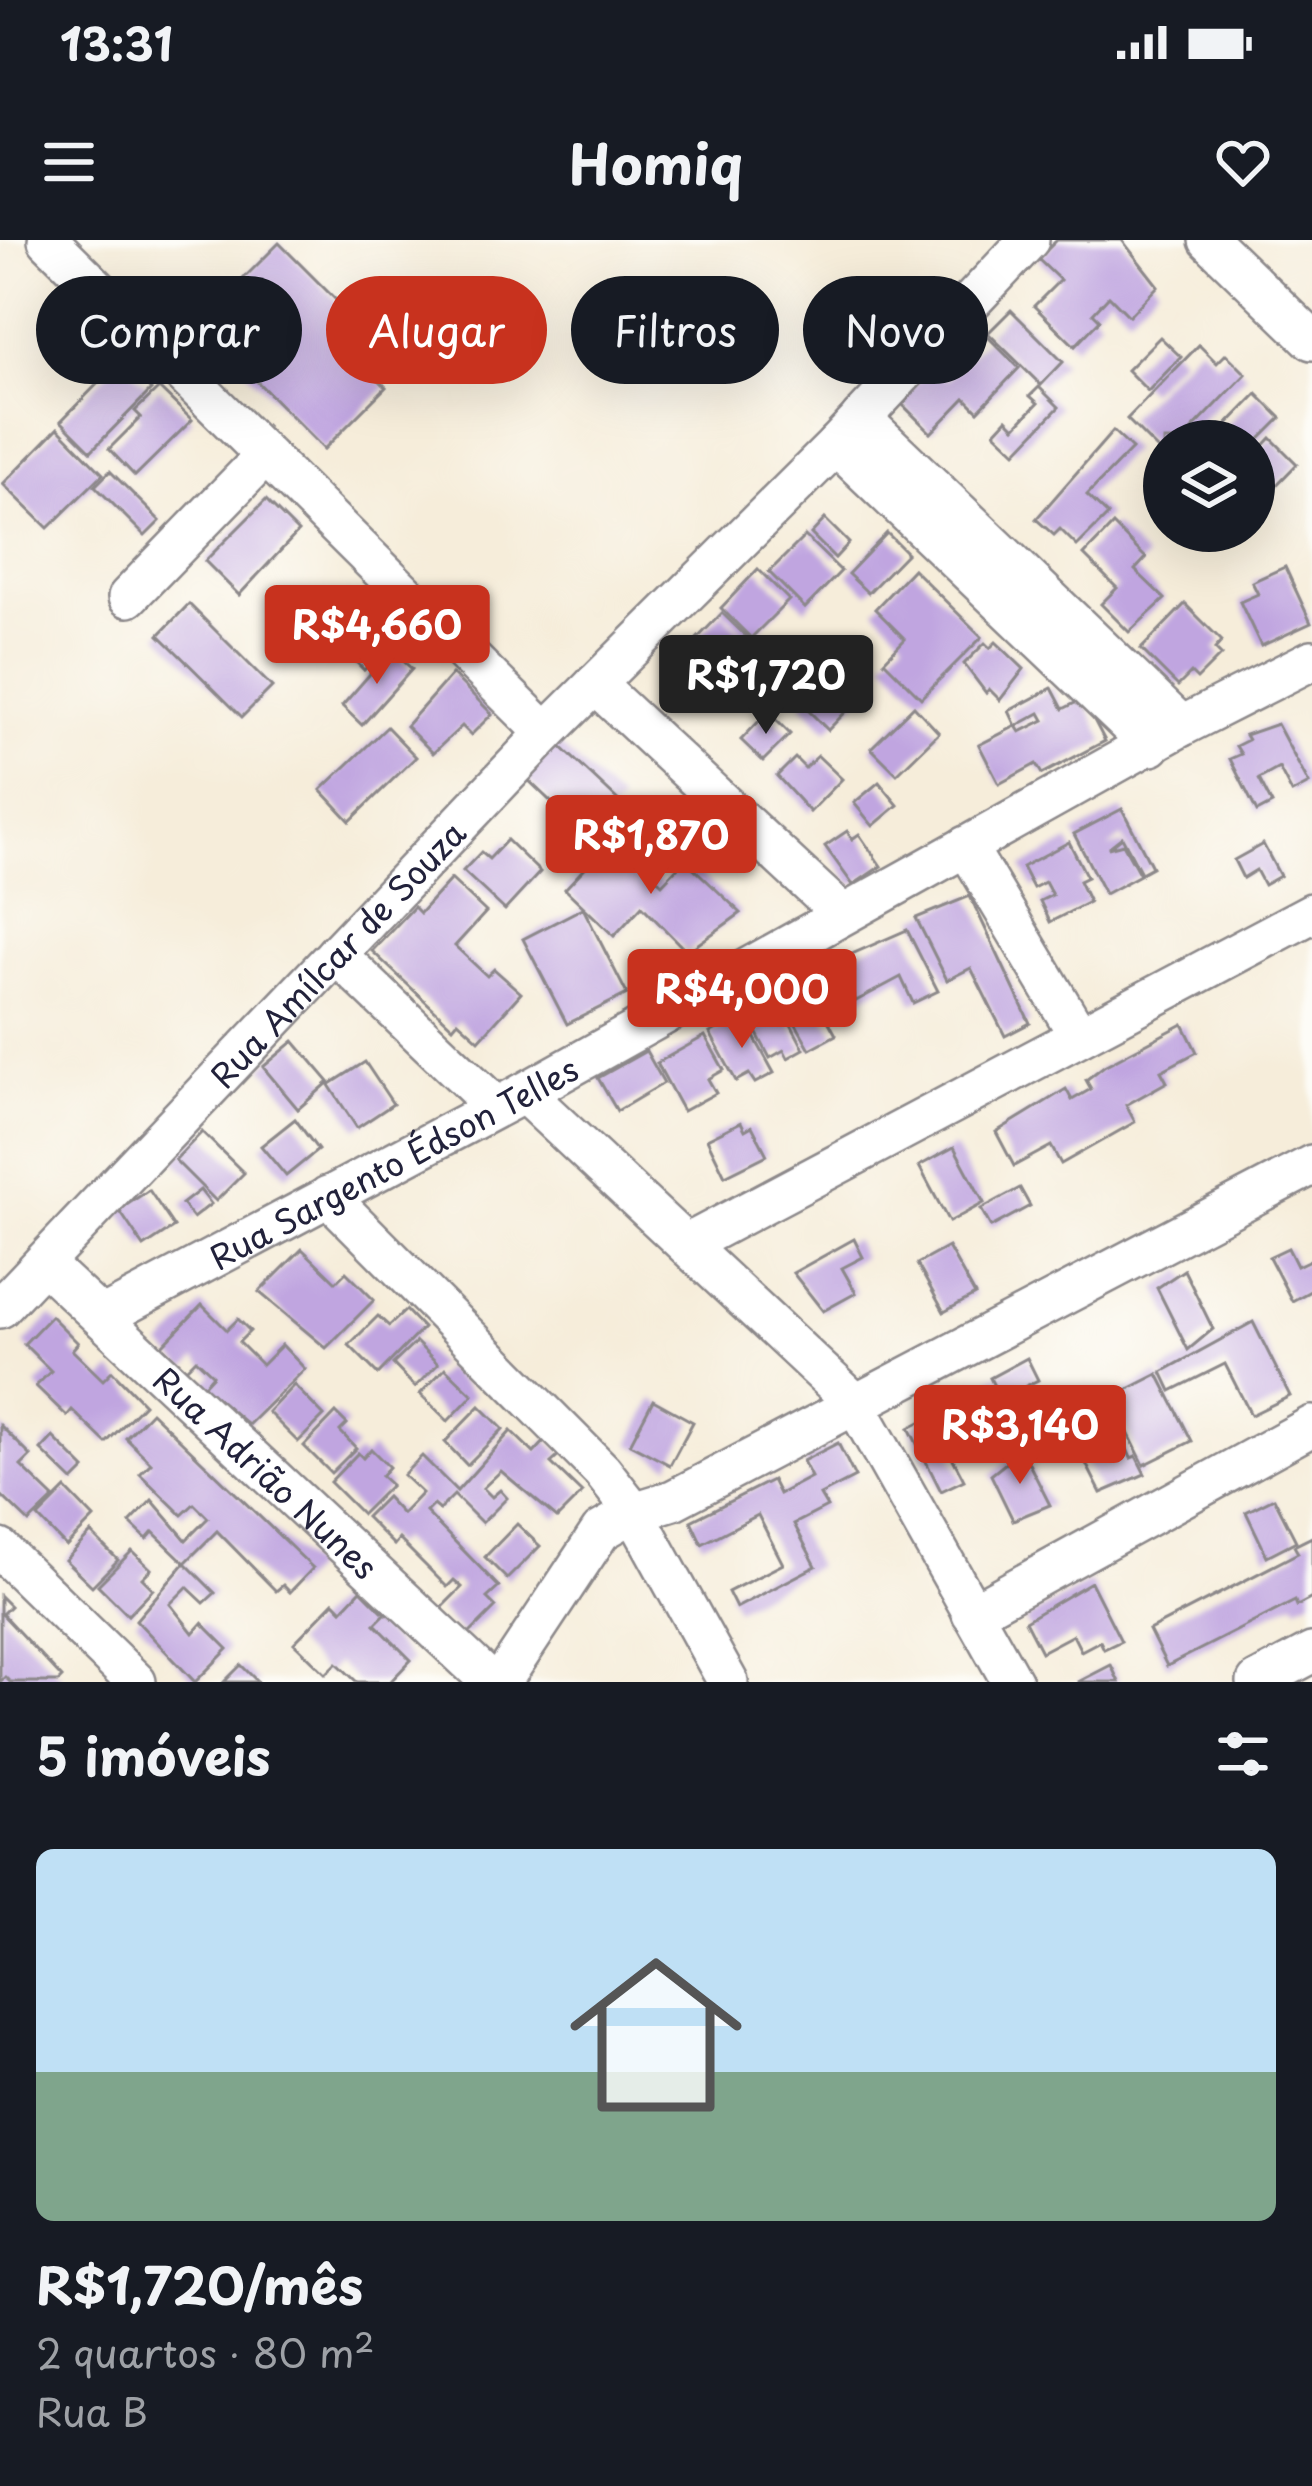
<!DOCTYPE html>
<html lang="pt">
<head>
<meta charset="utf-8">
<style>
  :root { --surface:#171b24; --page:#20242c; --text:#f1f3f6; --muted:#9ea1a6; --accent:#c8321e }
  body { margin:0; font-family:"Playpen Sans",sans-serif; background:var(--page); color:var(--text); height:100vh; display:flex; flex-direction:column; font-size:45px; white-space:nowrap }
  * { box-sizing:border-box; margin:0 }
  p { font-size:39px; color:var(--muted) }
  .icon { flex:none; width:66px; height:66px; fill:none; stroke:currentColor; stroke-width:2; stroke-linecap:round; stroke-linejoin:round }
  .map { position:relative; height:1442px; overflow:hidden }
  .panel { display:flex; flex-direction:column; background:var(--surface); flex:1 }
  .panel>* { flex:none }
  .banner { position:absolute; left:36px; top:36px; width:1242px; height:108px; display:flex; gap:24px }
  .controls { position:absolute; left:1143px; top:180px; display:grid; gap:24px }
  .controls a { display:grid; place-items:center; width:132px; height:132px; border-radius:50%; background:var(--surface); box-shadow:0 12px 48px #0002; font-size:60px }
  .price { position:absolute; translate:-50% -102px; padding:0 27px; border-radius:12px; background:var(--accent); color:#fff; font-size:39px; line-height:78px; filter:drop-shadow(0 3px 6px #0008) }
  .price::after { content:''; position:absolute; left:50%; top:72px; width:36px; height:27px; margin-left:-18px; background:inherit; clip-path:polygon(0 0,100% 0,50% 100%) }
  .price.on { background:#222; color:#fff }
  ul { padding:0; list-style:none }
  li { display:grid; align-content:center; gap:24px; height:636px; padding:0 36px }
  li span { display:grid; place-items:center; height:372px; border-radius:18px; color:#555 }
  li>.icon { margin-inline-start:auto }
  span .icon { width:216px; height:216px; fill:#fffc; stroke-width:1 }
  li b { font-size:51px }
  h2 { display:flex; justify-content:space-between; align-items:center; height:144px; padding:0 36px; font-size:51px }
  .pill { padding:0 42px; border-radius:54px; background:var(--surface); box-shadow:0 12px 48px #0002; font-size:42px; line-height:108px }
  .pill.on { background:var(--accent); color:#fff }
  .status { display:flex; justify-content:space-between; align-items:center; height:84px; padding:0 60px; background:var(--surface); direction:ltr }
  .status svg { height:33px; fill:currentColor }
  header { display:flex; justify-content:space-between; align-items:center; height:156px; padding:0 36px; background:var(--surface); font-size:54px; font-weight:700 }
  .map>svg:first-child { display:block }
</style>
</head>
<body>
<div class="status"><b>13:31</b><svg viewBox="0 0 49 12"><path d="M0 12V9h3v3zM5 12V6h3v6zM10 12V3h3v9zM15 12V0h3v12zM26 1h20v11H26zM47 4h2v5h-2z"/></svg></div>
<header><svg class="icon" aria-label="menu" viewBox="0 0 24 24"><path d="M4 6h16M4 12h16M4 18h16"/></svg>Homiq<svg class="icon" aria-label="heart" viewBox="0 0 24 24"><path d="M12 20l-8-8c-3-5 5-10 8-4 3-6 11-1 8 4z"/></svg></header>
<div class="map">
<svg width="1312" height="1442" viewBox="0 0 1312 1442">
  <rect width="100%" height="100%" fill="#fdfcf7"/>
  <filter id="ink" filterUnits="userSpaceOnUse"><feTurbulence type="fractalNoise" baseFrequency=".00833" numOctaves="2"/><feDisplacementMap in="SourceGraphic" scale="24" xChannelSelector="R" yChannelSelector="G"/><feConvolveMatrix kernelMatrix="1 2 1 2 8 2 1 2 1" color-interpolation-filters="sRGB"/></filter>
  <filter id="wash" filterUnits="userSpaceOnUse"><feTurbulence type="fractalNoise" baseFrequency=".004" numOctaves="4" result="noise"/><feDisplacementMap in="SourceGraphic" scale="48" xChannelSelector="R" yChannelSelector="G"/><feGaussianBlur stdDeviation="2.7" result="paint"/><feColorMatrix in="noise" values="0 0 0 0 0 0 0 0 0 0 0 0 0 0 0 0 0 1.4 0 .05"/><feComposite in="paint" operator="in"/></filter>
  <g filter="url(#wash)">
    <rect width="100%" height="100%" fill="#f6edda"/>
    <g id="blocks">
      <!-- building -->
      <g fill="#c0a5e0">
        <polygon points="1057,0 1122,0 1158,46 1129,76 1109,56 1093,73 1100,80 1075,106 1034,66 1060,40 1038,19"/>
        <polygon points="279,3 382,106 364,125 386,147 324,209 199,83"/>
        <polygon points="1011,70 1063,122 1041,145 988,93"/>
        <polygon points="988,97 1019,128 978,171 965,158 931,193 899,161 933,127 946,140"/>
        <polygon points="1160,97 1181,117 1148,151 1127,130"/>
        <polygon points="1199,105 1217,123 1226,114 1246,134 1181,201 1164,201 1164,216 1127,179"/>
        <polygon points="121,120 151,150 91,211 61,181"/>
        <polygon points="1039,147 1059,167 1016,212 995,192 1007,179 1015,187 1038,163 1030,156"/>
        <polygon points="159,148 192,180 135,236 109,209 141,177 135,171"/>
        <polygon points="1257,154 1281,178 1254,205 1211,201"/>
        <polygon points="58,188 103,234 48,288 3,244"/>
        <polygon points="1113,191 1132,209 1087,255 1108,275 1077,306 1060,289 1054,295 1036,279"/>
        <polygon points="1271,198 1297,224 1257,265 1254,216"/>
        <polygon points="110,231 160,281 145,296 95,246"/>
        <polygon points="266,260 298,292 239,355 205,321"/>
        <polygon points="825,279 849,303 835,318 811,294"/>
        <polygon points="1113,285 1146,318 1135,330 1165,359 1129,392 1101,364 1117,348 1084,315"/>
        <polygon points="887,293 907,313 868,353 848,334"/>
        <polygon points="805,296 841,331 805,368 769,332"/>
        <polygon points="1285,327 1311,383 1261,406 1240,362 1258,354 1252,342"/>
        <polygon points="758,329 789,360 751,398 721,368"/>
        <polygon points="913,329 982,397 921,458 884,421 905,399 875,369"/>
        <polygon points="365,360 399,394 364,430 330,395"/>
        <polygon points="189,364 272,447 242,477 159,395"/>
        <polygon points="1185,364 1222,401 1215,409 1221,415 1197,439 1191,433 1178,446 1141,409"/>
        <polygon points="722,373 757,407 719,445 685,411"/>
        <polygon points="996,402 1024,429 1000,460 989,449 986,453 964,424 985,403 990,408"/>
        <polygon points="391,410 412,429 362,485 342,466"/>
        <polygon points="773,422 791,440 764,468 746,450"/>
        <polygon points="836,430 862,455 828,490 802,464"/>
        <polygon points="452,434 492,474 471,495 462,486 433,513 406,486"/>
        <polygon points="1052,448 1063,469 1083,459 1105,501 1042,534 1036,524 999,544 979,505 1016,486 1020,492 1044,480 1040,473 1016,486 1009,471"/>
        <polygon points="914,466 939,493 897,534 871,508"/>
        <polygon points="768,472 790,494 763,521 741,500"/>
        <polygon points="1277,484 1309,544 1292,553 1279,528 1259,539 1272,564 1257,572 1230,519 1241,514 1236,506 1248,500 1245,495"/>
        <polygon points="387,487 416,517 350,581 321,550"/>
        <polygon points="556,502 620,562 588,597 524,536"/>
        <polygon points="818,516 842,539 810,572 777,536 795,518 805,528"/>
        <polygon points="879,542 898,565 873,586 854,563"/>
        <polygon points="1122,569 1152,627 1141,633 1122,597 1108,608 1123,604 1140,635 1105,654 1074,594"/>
        <polygon points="847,591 852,599 859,594 881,626 853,645 825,606"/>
        <polygon points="613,598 662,644 685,620 741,673 687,712 642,666 614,696 565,649"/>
        <polygon points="507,600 540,632 505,670 463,631 481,612 489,619"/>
        <polygon points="1069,602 1087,637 1079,641 1089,662 1050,682 1040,661 1052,655 1045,642 1033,648 1022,627"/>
        <polygon points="1263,604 1280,636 1264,645 1256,630 1243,638 1234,620"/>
        <polygon points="451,639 486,672 455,706 487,736 494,729 521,753 479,800 458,781 453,787 372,711 414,667 420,673"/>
        <polygon points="970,656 1030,783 1005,796 971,728 947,740 916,678"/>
        <polygon points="583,668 627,754 567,784 523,699"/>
        <polygon points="907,690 938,751 913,763 901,737 856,761 836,721"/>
        <polygon points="804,737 836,795 810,809 778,752"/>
        <polygon points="775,754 804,809 788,818 784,810 770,818 745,771"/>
        <polygon points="742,775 774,833 755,843 749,834 736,841 710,793"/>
        <polygon points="1183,784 1197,812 1161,831 1167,842 1126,865 1135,882 1061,924 1051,906 1014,926 996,892 1066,849 1072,860 1091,849 1086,840 1104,826"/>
        <polygon points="705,796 724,830 708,839 716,853 683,871 657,823"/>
        <polygon points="294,801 329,842 298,869 263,827"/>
        <polygon points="646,811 664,843 617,871 598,838"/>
        <polygon points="365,822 393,864 357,888 329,845"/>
        <polygon points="295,879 318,910 286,936 261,906"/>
        <polygon points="741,882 745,890 752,886 767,915 725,936 707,899"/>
        <polygon points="202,892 244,933 216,961 175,920"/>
        <polygon points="954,907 984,963 949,982 919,926"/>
        <polygon points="1020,948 1030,966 991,987 981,969"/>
        <polygon points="149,950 174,987 144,1007 119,970"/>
        <polygon points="200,950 211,964 193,978 182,964"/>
        <polygon points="854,999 863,1017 842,1028 856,1053 823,1071 793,1033"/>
        <polygon points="948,1007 975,1055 944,1072 917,1024"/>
        <polygon points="1288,1008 1297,1026 1312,1019 1312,1050 1292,1061 1269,1017"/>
        <polygon points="302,1009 336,1042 346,1032 374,1060 326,1108 259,1052"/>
        <polygon points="1184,1030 1213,1089 1188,1110 1157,1048"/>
        <polygon points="202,1065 227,1090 238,1079 250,1091 239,1102 262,1125 282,1105 305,1129 248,1185 203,1146 213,1135 196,1119 186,1129 162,1106"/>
        <polygon points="406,1070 423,1088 378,1134 349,1105 378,1076 389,1086"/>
        <polygon points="51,1076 78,1103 72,1110 103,1140 112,1131 144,1164 106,1203 72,1170 67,1176 36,1146 51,1131 24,1104"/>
        <polygon points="1253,1082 1290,1156 1251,1175 1225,1124 1171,1151 1162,1132"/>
        <polygon points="416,1102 438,1124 415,1147 393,1124"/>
        <polygon points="1027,1118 1038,1140 1026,1146 1037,1167 1027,1172 1038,1194 1022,1202 990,1138"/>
        <polygon points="445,1128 473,1155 448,1181 420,1154"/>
        <polygon points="1158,1134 1192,1201 1144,1225 1111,1158"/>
        <polygon points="294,1145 324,1176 298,1202 268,1172"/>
        <polygon points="653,1160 693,1182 670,1225 630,1204"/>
        <polygon points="1108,1165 1131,1218 1136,1216 1145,1234 1101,1253 1073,1198 1090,1189 1084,1177"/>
        <polygon points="480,1166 503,1189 467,1225 445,1202"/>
        <polygon points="950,1167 969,1205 951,1215 964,1240 941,1251 909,1188"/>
        <polygon points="151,1172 313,1328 290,1352 283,1345 276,1351 217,1291 185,1323 153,1292 147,1299 130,1283 152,1260 186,1300 208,1278 194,1264 182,1275 140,1234 151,1223 126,1198"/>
        <polygon points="336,1173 347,1184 340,1191 356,1208 331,1233 304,1206"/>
        <polygon points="0,1185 31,1216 21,1226 54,1258 29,1282 0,1254"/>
        <polygon points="1064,1188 1072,1202 1048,1215 1040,1200"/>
        <polygon points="511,1191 534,1213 546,1200 561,1214 551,1223 582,1253 557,1278 501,1231 483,1248 492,1257 500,1250 507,1258 482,1283 454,1255 439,1270 433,1265 426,1272 499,1347 487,1358 496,1367 466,1397 439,1370 462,1347 454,1340 447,1347 399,1299 394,1305 366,1277 386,1257 402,1274 422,1253 403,1235 422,1216 457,1251"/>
        <polygon points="53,1197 85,1229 73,1241 41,1210"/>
        <polygon points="838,1203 855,1237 820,1255 827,1267 794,1284 816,1326 736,1368 728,1352 783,1324 758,1275 702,1304 691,1281 772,1240 779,1254 811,1237 803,1221"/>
        <polygon points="371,1209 389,1227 381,1236 391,1245 362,1274 330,1242 358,1213 363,1218"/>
        <polygon points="1022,1210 1050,1265 1013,1280 991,1235"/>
        <polygon points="66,1249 94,1278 66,1306 38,1277"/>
        <polygon points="1274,1258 1296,1301 1267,1316 1246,1272"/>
        <polygon points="517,1284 540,1306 507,1339 485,1317"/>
        <polygon points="91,1293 118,1320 92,1346 65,1320"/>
        <polygon points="1312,1297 1312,1358 1297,1366 1295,1361 1167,1426 1149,1390 1298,1313 1294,1306"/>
        <polygon points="132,1311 151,1329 142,1338 153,1349 128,1375 98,1345"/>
        <polygon points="185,1323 215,1353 204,1363 187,1347 170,1364 193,1393 202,1383 228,1409 195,1442 136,1380"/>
        <polygon points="1091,1342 1121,1401 1104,1409 1100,1401 1081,1411 1073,1395 1041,1412 1025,1381"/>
        <polygon points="361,1350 385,1374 375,1384 411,1420 390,1442 357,1442 337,1423 326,1434 294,1403 334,1362 342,1370"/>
        <polygon points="0,1356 10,1366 2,1374 62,1438 58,1442 10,1442 5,1437 0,1442"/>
        <polygon points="241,1425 258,1442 224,1442"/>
        <polygon points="1111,1425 1119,1442 1078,1442"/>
      </g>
    </g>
  </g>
  <g filter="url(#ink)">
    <use href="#blocks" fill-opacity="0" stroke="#8c888a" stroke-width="3"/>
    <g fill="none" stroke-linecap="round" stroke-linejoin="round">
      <defs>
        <g id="minor">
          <polyline points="48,0 546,493"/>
          <polyline points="1209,0 1312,100"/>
          <polyline points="861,178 1182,486"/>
          <polyline points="836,205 1151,506"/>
          <polyline points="128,357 265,216"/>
          <polyline points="595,444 842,674"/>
          <polyline points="966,606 1078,794"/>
          <polyline points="336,714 496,867"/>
          <polyline points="524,853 854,1162 1012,1442"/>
          <polyline points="328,956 602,1231 634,1272 728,1442"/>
          <polyline points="689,1003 1312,673"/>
          <path id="s1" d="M 43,1023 L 491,1442"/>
          <path id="s2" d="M 0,1068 L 546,493 L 836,205 L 1029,0"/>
          <path id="s3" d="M 102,1077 L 524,853 L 1182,486 L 1312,420"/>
          <polyline points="0,1309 136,1442"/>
          <polyline points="972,1373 1312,1186"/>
          <polyline points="501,1442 601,1291 634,1272 673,1260 1312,925"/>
          <polyline points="1257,1442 1312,1413"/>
        </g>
      </defs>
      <!-- minor casing -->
      <use href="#minor" stroke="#8c888a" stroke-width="44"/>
      <!-- minor -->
      <use href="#minor" stroke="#fff" stroke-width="39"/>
    </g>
  </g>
  <g text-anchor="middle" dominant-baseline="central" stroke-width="9" stroke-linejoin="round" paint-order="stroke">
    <!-- street labels -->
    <g font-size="33" fill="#22223b" stroke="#fdfcf7">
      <text stroke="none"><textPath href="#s2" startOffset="489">Rua Amílcar de Souza</textPath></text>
      <text stroke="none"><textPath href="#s3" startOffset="330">Rua Sargento Édson Telles</textPath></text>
      <text stroke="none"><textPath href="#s1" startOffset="306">Rua Adrião Nunes</textPath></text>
    </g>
  </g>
</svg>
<div class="controls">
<a><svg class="icon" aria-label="layers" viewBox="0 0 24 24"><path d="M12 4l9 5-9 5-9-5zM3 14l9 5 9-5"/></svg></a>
</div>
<b class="price" style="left:377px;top:447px">R$4,660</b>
<b class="price on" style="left:766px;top:497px">R$1,720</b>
<b class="price" style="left:651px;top:657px">R$1,870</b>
<b class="price" style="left:742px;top:811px">R$4,000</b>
<b class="price" style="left:1020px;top:1247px">R$3,140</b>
<div class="banner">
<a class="pill">Comprar</a>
<a class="pill on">Alugar</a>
<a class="pill">Filtros</a>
<a class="pill">Novo</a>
</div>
</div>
<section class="panel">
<h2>5 imóveis<svg class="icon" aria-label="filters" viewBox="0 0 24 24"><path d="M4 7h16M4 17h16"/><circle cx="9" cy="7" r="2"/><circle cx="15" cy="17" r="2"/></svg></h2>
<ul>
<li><span style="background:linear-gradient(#bfe0f5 60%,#7fa58c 0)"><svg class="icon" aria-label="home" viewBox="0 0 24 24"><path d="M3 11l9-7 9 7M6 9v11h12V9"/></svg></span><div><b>R$1,720/mês</b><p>2 quartos · 80 m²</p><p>Rua B</p></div></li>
</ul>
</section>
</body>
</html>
